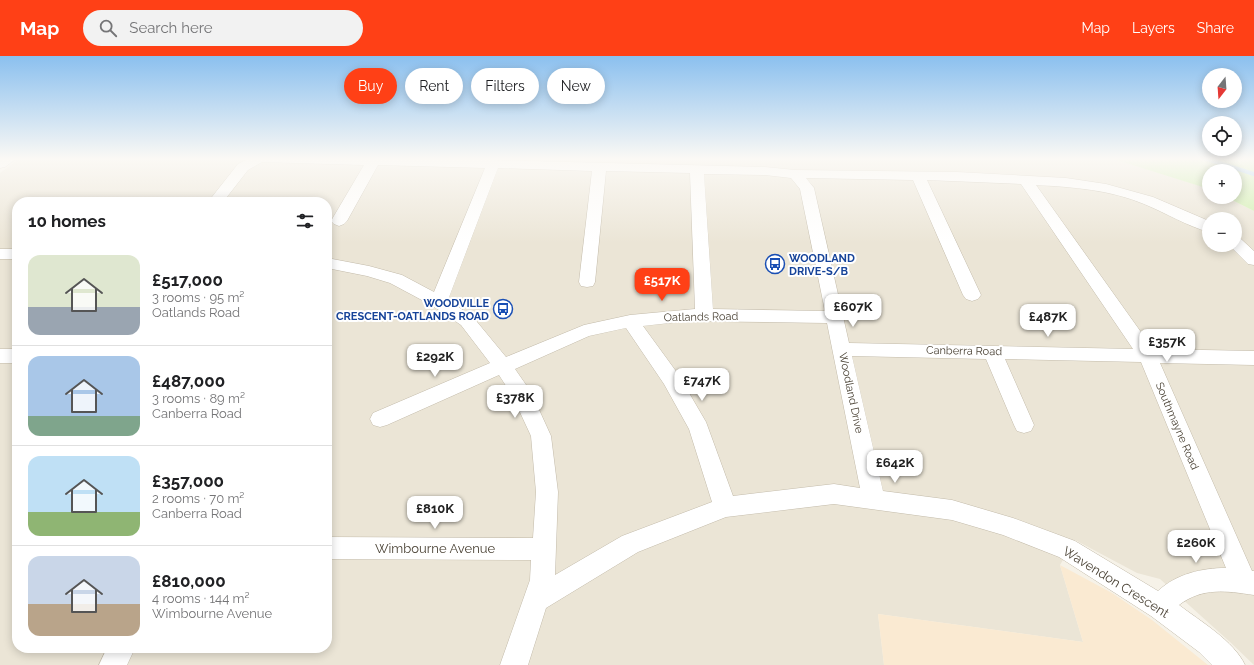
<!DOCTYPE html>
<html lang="en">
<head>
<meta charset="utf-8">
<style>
  :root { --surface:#fff; --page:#f2f2f2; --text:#202124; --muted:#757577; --line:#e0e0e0; --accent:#ff4016 }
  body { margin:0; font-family:Raleway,sans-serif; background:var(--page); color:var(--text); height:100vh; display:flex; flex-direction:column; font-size:15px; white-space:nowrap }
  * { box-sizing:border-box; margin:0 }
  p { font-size:13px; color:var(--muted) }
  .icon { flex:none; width:22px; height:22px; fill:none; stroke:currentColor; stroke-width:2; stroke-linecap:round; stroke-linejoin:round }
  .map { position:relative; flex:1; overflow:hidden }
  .panel { position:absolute; left:12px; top:141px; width:320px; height:456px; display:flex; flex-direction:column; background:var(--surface); border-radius:16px; box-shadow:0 2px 10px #0003 }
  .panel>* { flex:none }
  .top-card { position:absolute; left:344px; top:12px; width:380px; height:36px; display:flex; gap:8px }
  .needle { width:26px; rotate:197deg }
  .controls { position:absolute; left:1202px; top:12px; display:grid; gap:8px }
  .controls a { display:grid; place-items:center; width:40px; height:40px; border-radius:50%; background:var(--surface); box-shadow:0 2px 10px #0003; font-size:20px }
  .price { position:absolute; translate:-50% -34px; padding:0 9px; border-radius:8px; background:#fff; color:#222; font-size:13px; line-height:26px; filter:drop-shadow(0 1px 2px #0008) }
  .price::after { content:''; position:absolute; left:50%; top:24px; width:12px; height:9px; margin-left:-6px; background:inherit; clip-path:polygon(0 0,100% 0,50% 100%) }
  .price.active { background:var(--accent); color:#fff }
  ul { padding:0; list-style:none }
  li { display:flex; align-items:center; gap:12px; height:100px; padding:0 16px }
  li+li { border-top:1px solid var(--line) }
  li span { display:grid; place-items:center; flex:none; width:112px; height:80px; border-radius:12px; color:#555 }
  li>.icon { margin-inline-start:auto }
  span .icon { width:48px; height:48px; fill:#fffc; stroke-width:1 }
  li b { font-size:17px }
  h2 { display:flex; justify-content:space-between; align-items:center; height:48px; padding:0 16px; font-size:17px }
  .pill { padding:0 14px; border-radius:18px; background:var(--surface); box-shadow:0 2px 10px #0003; font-size:14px; line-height:36px }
  .pill.active { background:var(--accent); color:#fff }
  header { display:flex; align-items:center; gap:24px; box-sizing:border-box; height:56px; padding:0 20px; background:var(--accent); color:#fff }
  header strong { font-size:19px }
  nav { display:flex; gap:22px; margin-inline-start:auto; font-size:14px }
  .search { width:280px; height:36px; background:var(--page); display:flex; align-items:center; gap:10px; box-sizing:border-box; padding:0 14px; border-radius:22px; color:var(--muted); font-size:15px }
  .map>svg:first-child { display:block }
</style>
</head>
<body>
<header>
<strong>Map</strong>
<div class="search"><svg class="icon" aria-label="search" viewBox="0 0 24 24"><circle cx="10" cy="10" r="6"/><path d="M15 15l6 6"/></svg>Search here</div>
<nav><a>Map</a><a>Layers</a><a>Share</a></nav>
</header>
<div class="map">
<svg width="1254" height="609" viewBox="0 0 1254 609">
  <rect width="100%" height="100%" fill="#f6f2e8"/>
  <!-- residential -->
  <path fill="#ebe5d6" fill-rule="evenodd" d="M 20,102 L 1110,102 L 1207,132 L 1209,133 L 1209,141 L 1226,141 L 1254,155 L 1254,609 L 1230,586 L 1160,523 L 1137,517 L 1075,484 L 1060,509 L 1083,586 L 878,558 L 884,609 L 0,609 L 0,117 ZM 17,146 L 327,146 L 327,592 L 17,592 ZM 1209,163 L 1235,163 L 1235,189 L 1209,189 Z"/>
  <!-- commercial -->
  <polygon fill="#faead2" points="1060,509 1112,537 1152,564 1208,609 884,609 878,558 1083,586"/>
  <!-- green -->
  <polygon fill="#cfefad" points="1110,102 1254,102 1254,155 1226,141 1235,141 1235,115 1209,115 1209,133"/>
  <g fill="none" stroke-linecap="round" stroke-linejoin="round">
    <!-- stream -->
    <polyline stroke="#9fd2f9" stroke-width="4" points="1204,102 1254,118"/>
    <defs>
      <g id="minor">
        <polygon points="0,102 17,102 5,111 0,112"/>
        <path d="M 250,102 L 409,102 L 765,111 L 795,114 L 957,116 L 1066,122 L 1106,128 L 1153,141 L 1209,165 L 1209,176 C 1187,170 1166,157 1144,148 C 1111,134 1073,131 1036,129 L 1153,293 L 1254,295 L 1254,309 L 1160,307 L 1252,515 L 1254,515 L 1254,539 C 1226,535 1203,531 1179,549 C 1200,565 1234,585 1245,609 L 1212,609 L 1199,596 L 1151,560 L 1059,501 L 1003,479 L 952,464 L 834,448 L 726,461 L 638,496 L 546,552 L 528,609 L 500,609 L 530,524 L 531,504 L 327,503 L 327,481 L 533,482 L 536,436 L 531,380 L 512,339 L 499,319 L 387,369 L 380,371 L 373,369 L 370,363 L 373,357 L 490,307 L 461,269 L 433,250 L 390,227 L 367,220 L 327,212 L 327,202 L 369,210 L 402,219 L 434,236 L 485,112 L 378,109 L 347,165 L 344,168 L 339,170 L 334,168 L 331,165 L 364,109 L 262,106 L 248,114 L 223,146 L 208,146 L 238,108 ZM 498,112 L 592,115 L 579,226 L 581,230 L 587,231 L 593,230 L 595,226 L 606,115 L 690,117 L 695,253 L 630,259 L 584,269 L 506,301 L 473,261 L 448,244 ZM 704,118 L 765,119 L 791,122 L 800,133 L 825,255 L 713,253 ZM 806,122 L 913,124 L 963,239 L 966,243 L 972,245 L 978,243 L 981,239 L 927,124 L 1021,128 L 1133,293 L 849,287 L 814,132 ZM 688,265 L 827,267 L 860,432 L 834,428 L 733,440 L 706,366 L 678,318 L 643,270 ZM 626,272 L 664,328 L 689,373 L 712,446 L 622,480 L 555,519 L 558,436 L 551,380 L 531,336 L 515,313 L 589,280 ZM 852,300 L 986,303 L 1014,369 L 1017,375 L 1024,377 L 1031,375 L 1034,369 L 1005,303 L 1141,306 L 1226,512 C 1202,512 1176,518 1158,535 L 1075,485 L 1013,462 L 952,444 L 883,435 Z"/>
        <polygon points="1235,181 1241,183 1254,195 1254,209 1248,208 1229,189 1235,189"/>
        <rect x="0" y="193" width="17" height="10"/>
        <rect x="0" y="293" width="17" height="14"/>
        <polygon points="107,592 135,592 127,609 99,609"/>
      </g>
    </defs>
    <!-- minor casing -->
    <use href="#minor" stroke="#c3bbaa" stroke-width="1"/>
    <!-- minor -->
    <use href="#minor" fill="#fff" fill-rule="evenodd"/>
  </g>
  <!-- sky -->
  <linearGradient id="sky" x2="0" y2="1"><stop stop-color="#8bc0ef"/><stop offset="0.55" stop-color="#fbf9f5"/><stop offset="1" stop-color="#fbf9f5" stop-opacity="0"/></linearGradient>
  <rect width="1254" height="187" fill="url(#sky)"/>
  <!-- icons -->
  <defs>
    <symbol id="bus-ring" viewBox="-11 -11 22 22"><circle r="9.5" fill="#fff" stroke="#1a4fb4" stroke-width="1.5"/><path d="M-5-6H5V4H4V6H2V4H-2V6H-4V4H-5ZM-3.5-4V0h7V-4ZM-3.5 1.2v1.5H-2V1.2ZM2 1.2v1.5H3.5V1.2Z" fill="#1a4fb4"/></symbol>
  </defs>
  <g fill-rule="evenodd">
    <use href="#bus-ring" x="764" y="197" width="22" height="22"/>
    <use href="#bus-ring" x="492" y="242" width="22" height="22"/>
  </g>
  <g text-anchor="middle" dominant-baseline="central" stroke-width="4" stroke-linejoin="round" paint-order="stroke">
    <!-- transit labels -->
    <g font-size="11" font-weight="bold" fill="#164399" stroke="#fff" text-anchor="start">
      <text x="789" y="202">WOODLAND<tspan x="789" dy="13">DRIVE-S/B</tspan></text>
      <text x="489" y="247" text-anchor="end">WOODVILLE<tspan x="489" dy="13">CRESCENT-OATLANDS ROAD</tspan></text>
    </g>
    <!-- street labels -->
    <g font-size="11" fill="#4b4336" stroke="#fff">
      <text transform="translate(701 261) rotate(-1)">Oatlands Road</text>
      <text transform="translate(964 295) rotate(1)">Canberra Road</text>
      <text transform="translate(851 337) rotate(78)">Woodland Drive</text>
      <text transform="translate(1177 370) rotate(67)">Southmayne Road</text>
    </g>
    <!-- near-street labels -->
    <g font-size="13" fill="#4b4336" stroke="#fff">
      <text x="435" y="492">Wimbourne Avenue</text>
      <text transform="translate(1116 526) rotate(32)">Wavendon Crescent</text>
    </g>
  </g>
</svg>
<div class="controls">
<a><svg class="needle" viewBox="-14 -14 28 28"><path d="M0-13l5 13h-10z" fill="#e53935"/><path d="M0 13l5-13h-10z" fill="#757577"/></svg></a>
<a><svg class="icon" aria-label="locate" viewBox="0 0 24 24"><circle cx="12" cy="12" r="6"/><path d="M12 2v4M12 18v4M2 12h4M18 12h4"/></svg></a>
<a>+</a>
<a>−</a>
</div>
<b class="price active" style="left:662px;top:246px">£517K</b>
<b class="price" style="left:853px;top:272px">£607K</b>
<b class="price" style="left:1048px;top:282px">£487K</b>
<b class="price" style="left:1167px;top:307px">£357K</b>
<b class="price" style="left:435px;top:322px">£292K</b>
<b class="price" style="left:702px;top:346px">£747K</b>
<b class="price" style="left:515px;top:363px">£378K</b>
<b class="price" style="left:895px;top:428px">£642K</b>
<b class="price" style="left:435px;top:474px">£810K</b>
<b class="price" style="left:1196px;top:508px">£260K</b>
<div class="top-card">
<a class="pill active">Buy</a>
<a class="pill">Rent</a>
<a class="pill">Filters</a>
<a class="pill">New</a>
</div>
<section class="panel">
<h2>10 homes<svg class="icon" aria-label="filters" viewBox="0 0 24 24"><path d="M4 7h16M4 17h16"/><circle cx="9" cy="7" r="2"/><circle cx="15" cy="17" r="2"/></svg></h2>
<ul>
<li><span style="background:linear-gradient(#dfe7d0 65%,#9aa5b1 0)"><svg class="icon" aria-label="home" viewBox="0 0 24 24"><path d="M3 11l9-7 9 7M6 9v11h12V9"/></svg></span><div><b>£517,000</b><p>3 rooms · 95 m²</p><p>Oatlands Road</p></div></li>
<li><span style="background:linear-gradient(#a9c7e8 75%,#7fa58c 0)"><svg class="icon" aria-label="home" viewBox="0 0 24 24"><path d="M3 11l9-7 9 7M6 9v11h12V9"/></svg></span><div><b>£487,000</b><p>3 rooms · 89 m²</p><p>Canberra Road</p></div></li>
<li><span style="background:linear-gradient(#bfe0f5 70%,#8fb573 0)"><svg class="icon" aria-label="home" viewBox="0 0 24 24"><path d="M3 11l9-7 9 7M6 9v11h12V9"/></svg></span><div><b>£357,000</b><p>2 rooms · 70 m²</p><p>Canberra Road</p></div></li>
<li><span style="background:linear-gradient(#c9d6e8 60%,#b9a48a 0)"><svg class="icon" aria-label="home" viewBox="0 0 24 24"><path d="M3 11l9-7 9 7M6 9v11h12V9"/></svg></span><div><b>£810,000</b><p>4 rooms · 144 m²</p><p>Wimbourne Avenue</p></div></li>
</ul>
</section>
</div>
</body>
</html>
